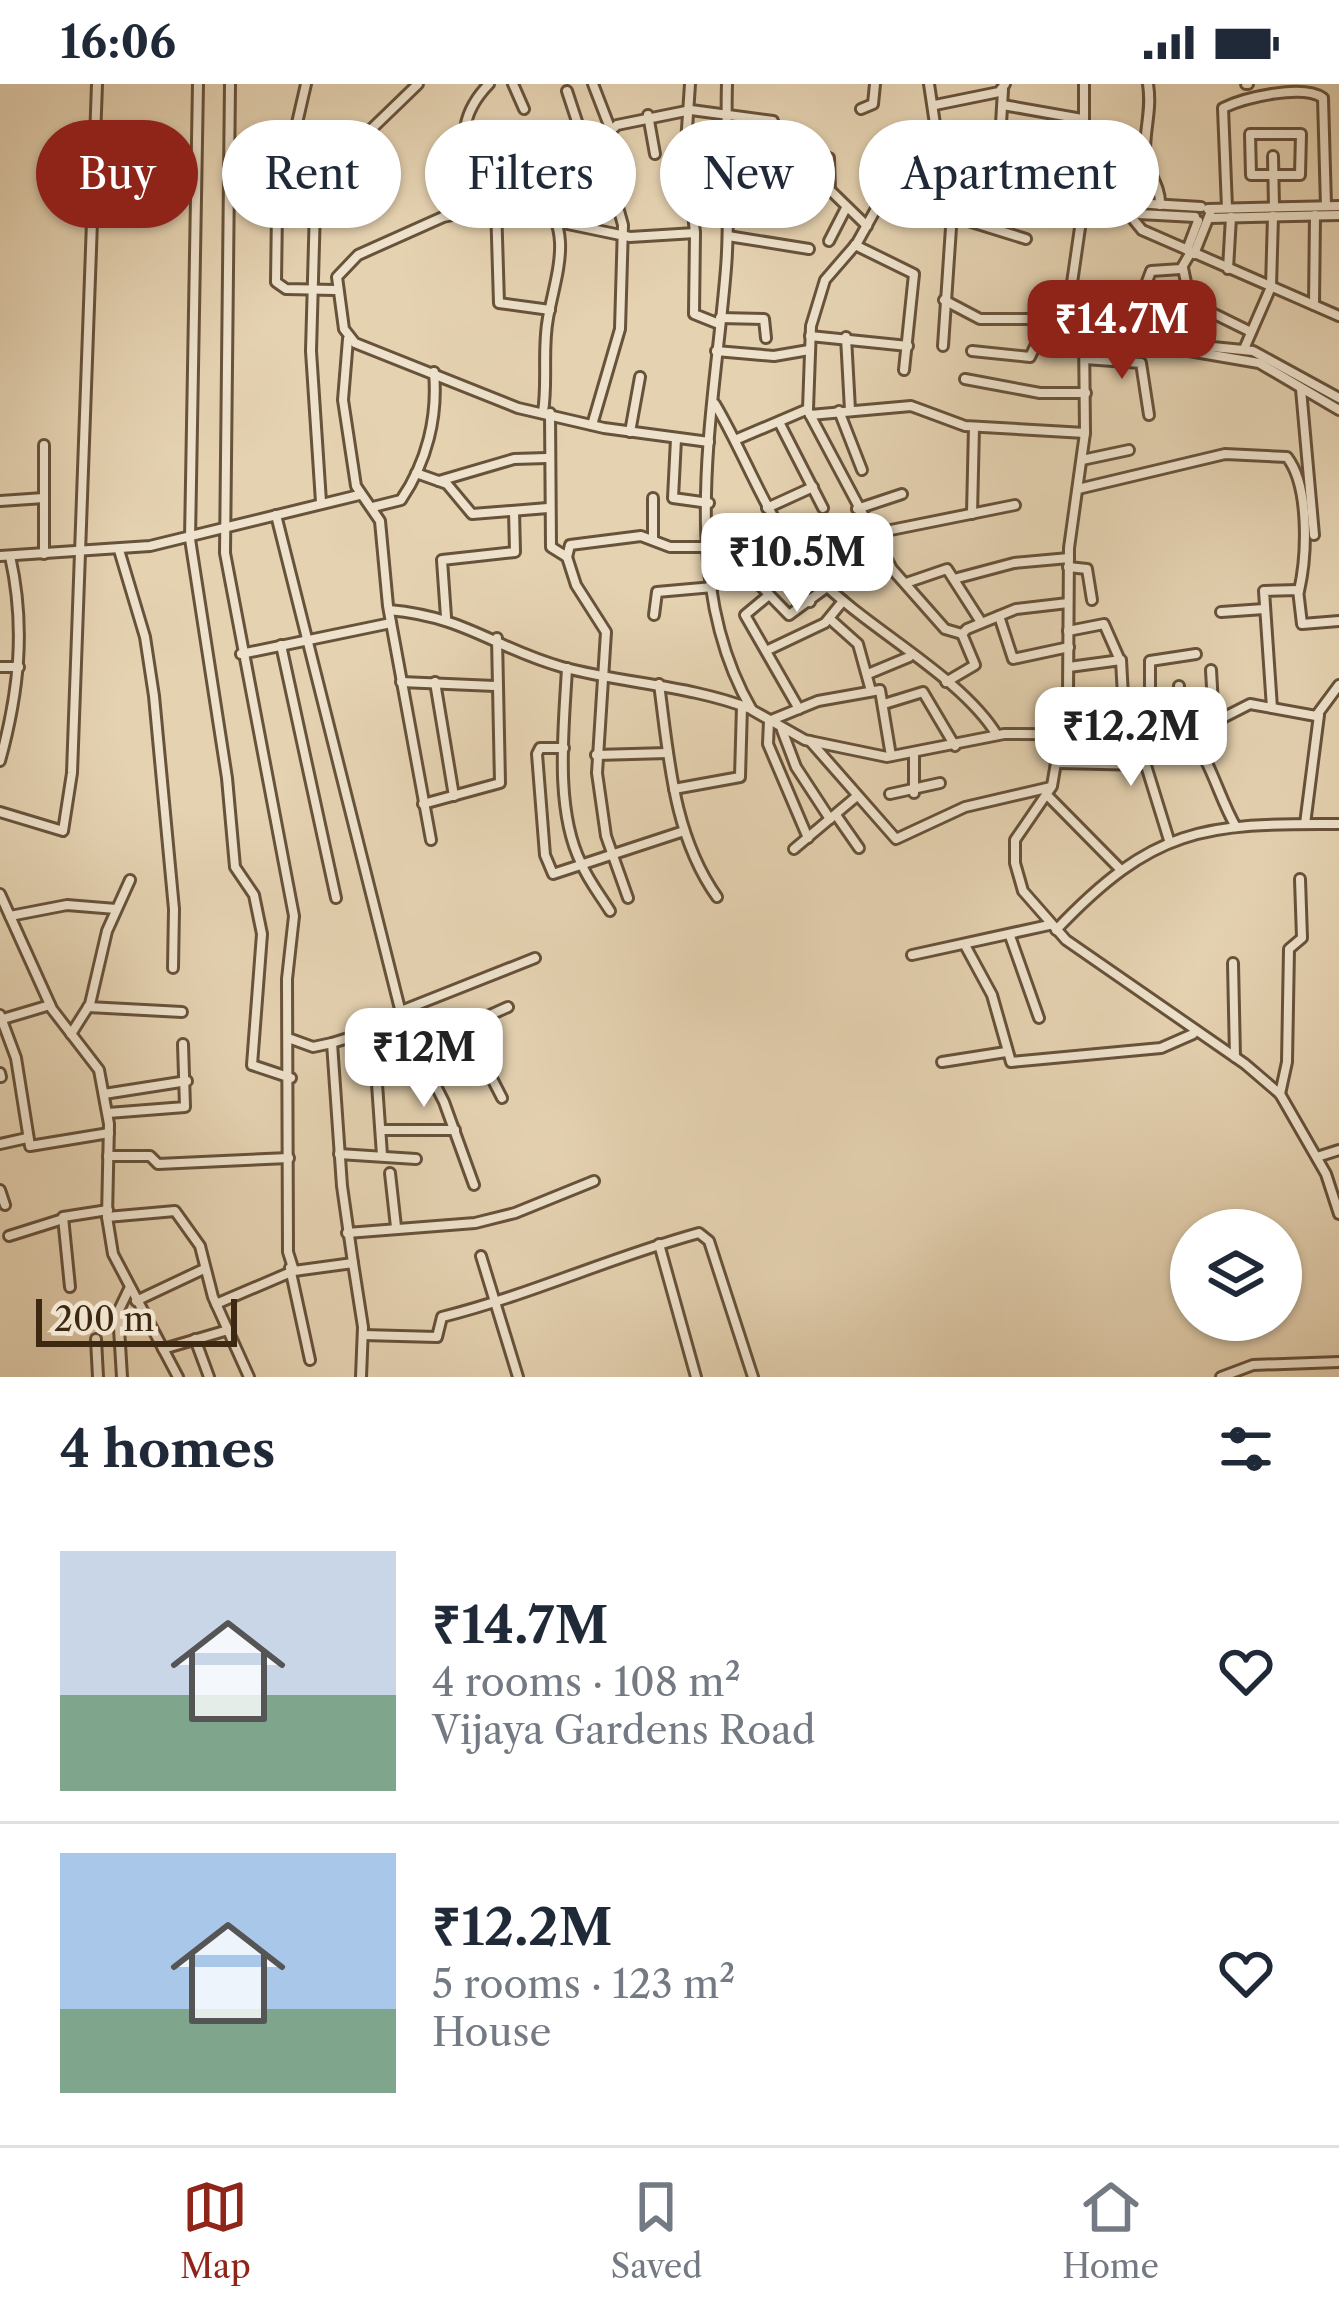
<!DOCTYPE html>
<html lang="en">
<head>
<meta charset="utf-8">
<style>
  :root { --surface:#fff; --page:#f6f6f7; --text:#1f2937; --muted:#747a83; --line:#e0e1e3; --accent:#8f2418 }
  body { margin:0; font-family:"Libre Caslon Text",serif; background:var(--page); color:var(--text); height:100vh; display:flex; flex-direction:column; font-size:45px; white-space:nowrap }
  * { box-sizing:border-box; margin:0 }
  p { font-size:39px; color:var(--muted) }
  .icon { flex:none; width:66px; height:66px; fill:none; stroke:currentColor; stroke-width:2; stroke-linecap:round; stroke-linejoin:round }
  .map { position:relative; height:1293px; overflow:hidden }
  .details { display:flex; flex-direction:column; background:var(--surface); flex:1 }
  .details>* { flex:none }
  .hud { position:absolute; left:36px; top:36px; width:1269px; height:108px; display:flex; gap:24px }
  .tools { position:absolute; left:1170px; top:1125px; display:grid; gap:24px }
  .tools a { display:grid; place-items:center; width:132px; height:132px; border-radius:50%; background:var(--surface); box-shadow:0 3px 9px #0004; font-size:60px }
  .scale { position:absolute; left:36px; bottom:30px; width:201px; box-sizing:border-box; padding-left:12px; border:6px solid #3d2812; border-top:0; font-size:33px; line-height:42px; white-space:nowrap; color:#3d2812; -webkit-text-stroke:9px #eee2cc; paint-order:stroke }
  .price { position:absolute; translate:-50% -102px; padding:0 27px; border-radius:24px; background:#fff; color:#222; font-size:39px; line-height:78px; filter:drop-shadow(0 3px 6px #0008) }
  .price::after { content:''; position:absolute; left:50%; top:72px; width:36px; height:27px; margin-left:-18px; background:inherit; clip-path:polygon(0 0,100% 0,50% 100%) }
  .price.on { background:var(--accent); color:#fff }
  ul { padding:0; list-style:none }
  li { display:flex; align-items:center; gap:36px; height:300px; padding:0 60px }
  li+li { border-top:3px solid var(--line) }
  li span { display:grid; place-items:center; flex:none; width:336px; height:240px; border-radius:0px; color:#555 }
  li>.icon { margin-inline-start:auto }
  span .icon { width:144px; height:144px; fill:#fffc; stroke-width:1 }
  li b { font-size:51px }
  h2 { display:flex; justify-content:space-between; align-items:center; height:144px; padding:0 60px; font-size:51px }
  .tag { padding:0 42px; border-radius:54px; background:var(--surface); box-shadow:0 3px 9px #0004; font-size:42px; line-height:108px }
  .tag.on { background:var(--accent); color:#fff }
  .status { display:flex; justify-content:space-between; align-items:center; height:84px; padding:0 60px; background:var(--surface); direction:ltr }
  .status svg { height:33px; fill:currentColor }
  .dock { display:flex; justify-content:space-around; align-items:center; height:168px; border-top:3px solid var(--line); background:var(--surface); font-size:33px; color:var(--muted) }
  .dock a { display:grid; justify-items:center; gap:6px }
  .dock .on { color:var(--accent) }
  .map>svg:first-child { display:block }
</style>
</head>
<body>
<div class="status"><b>16:06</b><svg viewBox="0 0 49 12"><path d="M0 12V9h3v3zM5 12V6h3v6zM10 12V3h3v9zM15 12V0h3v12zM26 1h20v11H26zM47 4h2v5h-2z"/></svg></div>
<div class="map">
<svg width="1339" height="1293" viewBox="0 0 1339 1293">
  <rect width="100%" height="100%" fill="#e5d2b1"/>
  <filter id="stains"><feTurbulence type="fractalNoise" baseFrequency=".00167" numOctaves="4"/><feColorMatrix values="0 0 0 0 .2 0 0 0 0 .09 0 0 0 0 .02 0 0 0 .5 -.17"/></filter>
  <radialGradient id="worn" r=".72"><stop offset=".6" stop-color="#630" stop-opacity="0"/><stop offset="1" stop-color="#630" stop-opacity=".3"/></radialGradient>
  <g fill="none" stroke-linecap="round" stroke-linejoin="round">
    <defs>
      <g id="minor">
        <polyline points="198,0 190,455 227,694 235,783 254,811 262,850 252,981 291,994"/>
        <polyline points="230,0 225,469 294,832 287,895 288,1168 294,1187 353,1179 363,1243 361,1293"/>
        <polyline points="306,0 277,126 276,198 286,205 335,206"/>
        <path d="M 489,0 C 458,32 459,62 478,101 L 506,118"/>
        <polyline points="513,0 524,25"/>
        <polyline points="593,0 610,44"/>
        <polyline points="690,0 686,60 695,149 694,230 719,240"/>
        <path d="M 727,0 C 725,61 731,123 726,184 C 715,325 675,495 752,626 L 805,656 L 887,673 L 1004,650 L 1189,651 L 1250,620 L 1316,632 L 1339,601"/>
        <polyline points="1084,0 1084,116 1072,199 1084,249 1085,349 1069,464 1068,609 1052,702 1015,756 1015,779 1023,807 1066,856 1245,980 1280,1010 1326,1090 1339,1130"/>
        <path d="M 1148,0 C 1152,25 1145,43 1145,67 C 1144,86 1161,99 1160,121"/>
        <polyline points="1246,0 1248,0"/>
        <polyline points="567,7 587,68"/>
        <polyline points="935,21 999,8 1005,0"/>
        <polyline points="1003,21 1082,35"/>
        <polyline points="861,25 873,20 875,0"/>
        <polyline points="648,31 655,70"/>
        <polyline points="552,46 574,81"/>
        <polygon points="1250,50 1301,50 1300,91 1251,91"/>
        <polyline points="1273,72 1274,123"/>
        <polyline points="582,73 618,123 623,141 620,245 592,341"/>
        <polyline points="229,83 328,87 418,0"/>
        <polyline points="316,88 311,267 321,418"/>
        <polyline points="994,89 1084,104"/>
        <polyline points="920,98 923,110 952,129 943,262"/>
        <polyline points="987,108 999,74 1003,6"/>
        <path d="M 538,113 C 576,144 555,193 548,234 C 542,265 548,297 543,328"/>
        <polyline points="1084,116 1201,123"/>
        <polyline points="496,121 499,219 550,226"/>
        <polyline points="949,124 959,111 969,74"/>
        <path d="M 1227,124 L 1223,24 C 1246,13 1303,0 1323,14 L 1326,122"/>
        <polyline points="1208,125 1339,122"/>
        <polyline points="1083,127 1195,133"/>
        <polyline points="1129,130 1142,146 1339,232"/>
        <polyline points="952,132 1026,155"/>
        <polyline points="1210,134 1339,131"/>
        <polyline points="558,138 630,153 695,149"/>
        <polyline points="728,152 809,165"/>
        <polyline points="829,157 846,124"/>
        <polyline points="855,161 914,190 904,286"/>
        <polyline points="1187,166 1198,137"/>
        <polyline points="1194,170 1210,130"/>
        <polyline points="1183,184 1190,218 1251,248"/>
        <polyline points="1228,185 1231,133"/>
        <polyline points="944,216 980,235 1081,235"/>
        <polyline points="1314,221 1315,131"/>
        <polyline points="720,234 764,235 766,254"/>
        <polyline points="1084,249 1259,279 1339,326"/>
        <polyline points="810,252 908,262"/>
        <polyline points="846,253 850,326"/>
        <polyline points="1126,254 1151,187 1181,185 1191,168"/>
        <polyline points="348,255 343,316 356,402 380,437 388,522 431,756"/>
        <polyline points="1162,258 1253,267 1339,314"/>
        <polyline points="1244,265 1271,203 1273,132"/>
        <polyline points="716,267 774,272 809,266"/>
        <polyline points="972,267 1030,273 1039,254 1085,254"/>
        <polyline points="1085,275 1141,279 1149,331"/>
        <polyline points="965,295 1040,309 1086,309"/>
        <polyline points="1301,305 1314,451"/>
        <path d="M 715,320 C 750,379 769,444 818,494 C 869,546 961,592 997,651"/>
        <polyline points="808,327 892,485 945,545 962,550"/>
        <polyline points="839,327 862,386"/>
        <polyline points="550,329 551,463 567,473 576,501 606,548 597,689 606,752 628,814"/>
        <polyline points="810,331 911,322 965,342 1085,349"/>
        <polyline points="779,338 823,424"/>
        <polyline points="630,348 640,293"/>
        <polyline points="676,355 673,414 709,419"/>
        <polyline points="735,356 808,325 811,242 825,196 857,159 882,114 923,93 935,40 929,0"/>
        <polyline points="709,358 604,344 518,324 355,259 344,245 337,193 358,171 443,133 538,113 617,41 691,26 773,37 780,60 829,74 830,106 867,142"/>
        <polyline points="1082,376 1129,366"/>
        <polyline points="416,389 447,400 472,430 548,424"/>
        <polyline points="439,397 514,375 547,374"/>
        <path d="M 1078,405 L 1225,370 L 1287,373 C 1310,403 1307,472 1299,507"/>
        <polyline points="653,414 653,455"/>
        <polyline points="0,417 44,414"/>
        <path d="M 373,423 L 401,416 C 427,378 438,333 434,288"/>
        <polyline points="767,424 813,403"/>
        <polyline points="857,425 902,410"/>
        <polyline points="972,430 974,343"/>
        <polyline points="276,431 403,937 332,959 342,1102 353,1179"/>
        <polyline points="871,450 1015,421"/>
        <polyline points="761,462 810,518"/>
        <polyline points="119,466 145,553 154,612 174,825 173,884"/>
        <polyline points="795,467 865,440"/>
        <polyline points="44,470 44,361"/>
        <polyline points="0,472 150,462 359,411"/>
        <polyline points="567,473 570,461 641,452 670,463 752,463 784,452"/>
        <polyline points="1068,483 1087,485 1092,516"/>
        <polyline points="954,495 1014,479 1069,474"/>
        <polyline points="712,496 751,492 789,531 827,503"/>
        <polyline points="906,499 947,485 981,538"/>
        <polyline points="769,511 745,531 799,625"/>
        <path d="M 389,526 C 467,533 494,564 562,583 C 625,600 689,601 751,625"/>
        <polyline points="1221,528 1264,525"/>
        <polyline points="654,531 657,508 713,503"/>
        <polyline points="999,532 1013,575 1069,563"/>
        <polyline points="446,533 442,476 515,468 514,427"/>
        <polyline points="830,535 858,560 871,607"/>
        <polyline points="1068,547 1104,540 1119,574"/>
        <polyline points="281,561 336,814"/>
        <polyline points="768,566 825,539 843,517"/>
        <polyline points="241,570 391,539"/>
        <polyline points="0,583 19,583"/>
        <polyline points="1069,583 1121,576 1125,648"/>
        <path d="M 567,584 C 564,643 554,724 581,779 C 588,796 600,811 610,827"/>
        <polyline points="1211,586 1214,638"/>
        <polyline points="868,590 909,573"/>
        <polyline points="401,598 495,602"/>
        <polyline points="435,598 454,712"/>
        <polyline points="946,598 975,581 962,550 967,545 1016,525 1068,519"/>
        <path d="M 659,600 C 669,674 673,751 717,813"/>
        <polyline points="1179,602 1182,652"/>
        <polyline points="884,620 923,608 955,662"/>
        <polyline points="1272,624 1264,507 1298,506 1302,540 1339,537"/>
        <polyline points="782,646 796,683 830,735"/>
        <polyline points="1145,649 1144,675 1169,756"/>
        <polyline points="1150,650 1150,577 1196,570"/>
        <path d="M 1189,651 C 1212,678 1218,712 1236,743"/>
        <polyline points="810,657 896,755 965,723 1051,703"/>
        <polyline points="564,664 540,664 537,670 545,771 553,790 684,747"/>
        <polyline points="914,670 914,709"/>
        <polyline points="596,671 668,669"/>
        <path d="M 0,677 C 19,608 26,543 10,472"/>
        <polyline points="1058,679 1146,681"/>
        <polyline points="674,705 740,693 742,622"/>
        <polyline points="890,710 940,699"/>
        <polyline points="1048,712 1121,786"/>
        <polyline points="423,720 500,699 497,554"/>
        <polyline points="0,728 63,747 72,689 97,0"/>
        <polyline points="836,731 859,764"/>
        <polyline points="1305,740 1319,631"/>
        <polyline points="808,754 768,660 769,637 818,617 880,606 891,672"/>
        <polyline points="794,765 857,712"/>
        <polyline points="0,810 52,925 99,986 109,1040 107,1133 113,1170 178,1293"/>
        <polyline points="10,832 67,821 116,825"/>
        <path d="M 1056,846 C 1153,744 1202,739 1339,740"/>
        <polyline points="1010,852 1039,934"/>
        <polyline points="966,863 992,911 1011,978 1161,964 1193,950"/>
        <polyline points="912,871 1049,841"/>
        <polyline points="1233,879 1235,973"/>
        <polyline points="88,923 182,928"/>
        <polyline points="401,927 535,874"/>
        <polyline points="0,931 16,974 30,1062 109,1049"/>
        <polyline points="3,935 50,921"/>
        <polyline points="403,937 444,1018 474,1101"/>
        <polyline points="465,942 502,1014"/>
        <polyline points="366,949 377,1000 382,1071"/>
        <polyline points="71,950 90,920 107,847 130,796"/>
        <polyline points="291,955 313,963 332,959"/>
        <polyline points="418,963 508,923"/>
        <polyline points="942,978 1006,968"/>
        <polyline points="0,989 1,993"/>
        <polyline points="104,1010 187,997"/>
        <polyline points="1280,1010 1287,978 1289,865 1302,854 1300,795"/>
        <polyline points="108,1029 185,1023 183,960"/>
        <polyline points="382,1046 455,1046"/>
        <polyline points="0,1060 27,1054"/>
        <polyline points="339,1070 416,1075"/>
        <polyline points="108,1072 150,1072 158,1080 289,1074"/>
        <polyline points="1317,1073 1339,1066"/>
        <polyline points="390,1089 396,1143"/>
        <polyline points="0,1106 5,1121"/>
        <polyline points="107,1133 175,1127 200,1162 213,1213 249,1293"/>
        <polyline points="347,1149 475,1139 515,1129 594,1097"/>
        <polyline points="9,1152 63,1135"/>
        <polyline points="659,1160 696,1293"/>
        <polyline points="481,1172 518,1293"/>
        <polyline points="290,1184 310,1276"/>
        <polyline points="70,1203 63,1133 108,1126"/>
        <polyline points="136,1217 204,1185"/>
        <polyline points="216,1220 291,1188"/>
        <path d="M 363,1251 L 437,1253 L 442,1233 C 530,1211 611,1173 699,1149 L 709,1157 L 753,1293"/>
        <polyline points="96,1255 98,1293"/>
        <polyline points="195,1255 209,1293"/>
        <polyline points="163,1265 228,1246"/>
        <polyline points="122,1293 118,1228 129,1205"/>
        <polyline points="1221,1293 1253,1281 1339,1278"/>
      </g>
    </defs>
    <!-- minor casing -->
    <use href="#minor" stroke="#67523a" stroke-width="14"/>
    <!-- minor -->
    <use href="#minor" stroke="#eee2cc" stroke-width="8"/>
  </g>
  <rect width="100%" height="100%" filter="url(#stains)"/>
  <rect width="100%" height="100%" fill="url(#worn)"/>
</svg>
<div class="tools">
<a><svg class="icon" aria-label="layers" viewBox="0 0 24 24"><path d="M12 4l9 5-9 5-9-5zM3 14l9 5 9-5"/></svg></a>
</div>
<div class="scale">200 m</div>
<b class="price on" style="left:1122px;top:298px">₹14.7M</b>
<b class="price" style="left:797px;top:531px">₹10.5M</b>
<b class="price" style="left:1131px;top:705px">₹12.2M</b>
<b class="price" style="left:424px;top:1026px">₹12M</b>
<div class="hud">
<a class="tag on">Buy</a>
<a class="tag">Rent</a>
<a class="tag">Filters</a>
<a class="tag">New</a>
<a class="tag">Apartment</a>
</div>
</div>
<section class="details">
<h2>4 homes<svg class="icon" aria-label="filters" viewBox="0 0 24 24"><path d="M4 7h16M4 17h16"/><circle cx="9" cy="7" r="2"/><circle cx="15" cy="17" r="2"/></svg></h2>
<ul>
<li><span style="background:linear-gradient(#c9d6e8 60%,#7fa58c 0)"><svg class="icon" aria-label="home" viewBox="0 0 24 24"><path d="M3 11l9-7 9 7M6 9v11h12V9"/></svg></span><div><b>₹14.7M</b><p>4 rooms · 108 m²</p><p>Vijaya Gardens Road</p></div><svg class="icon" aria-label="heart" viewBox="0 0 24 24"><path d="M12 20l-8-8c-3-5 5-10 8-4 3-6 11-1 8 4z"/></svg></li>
<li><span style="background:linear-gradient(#a9c7e8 65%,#7fa58c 0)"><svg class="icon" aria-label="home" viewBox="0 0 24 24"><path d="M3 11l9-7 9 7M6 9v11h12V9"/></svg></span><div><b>₹12.2M</b><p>5 rooms · 123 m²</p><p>House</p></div><svg class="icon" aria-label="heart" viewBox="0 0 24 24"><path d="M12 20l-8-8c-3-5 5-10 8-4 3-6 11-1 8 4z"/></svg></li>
</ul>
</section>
<nav class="dock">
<a class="on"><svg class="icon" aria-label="map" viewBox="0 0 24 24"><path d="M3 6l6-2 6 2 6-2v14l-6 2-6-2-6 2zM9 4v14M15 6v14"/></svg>Map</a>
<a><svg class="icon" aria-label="saved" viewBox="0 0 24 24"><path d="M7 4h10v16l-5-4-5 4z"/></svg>Saved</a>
<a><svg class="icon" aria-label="home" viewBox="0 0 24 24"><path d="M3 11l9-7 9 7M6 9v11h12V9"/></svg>Home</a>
</nav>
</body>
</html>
